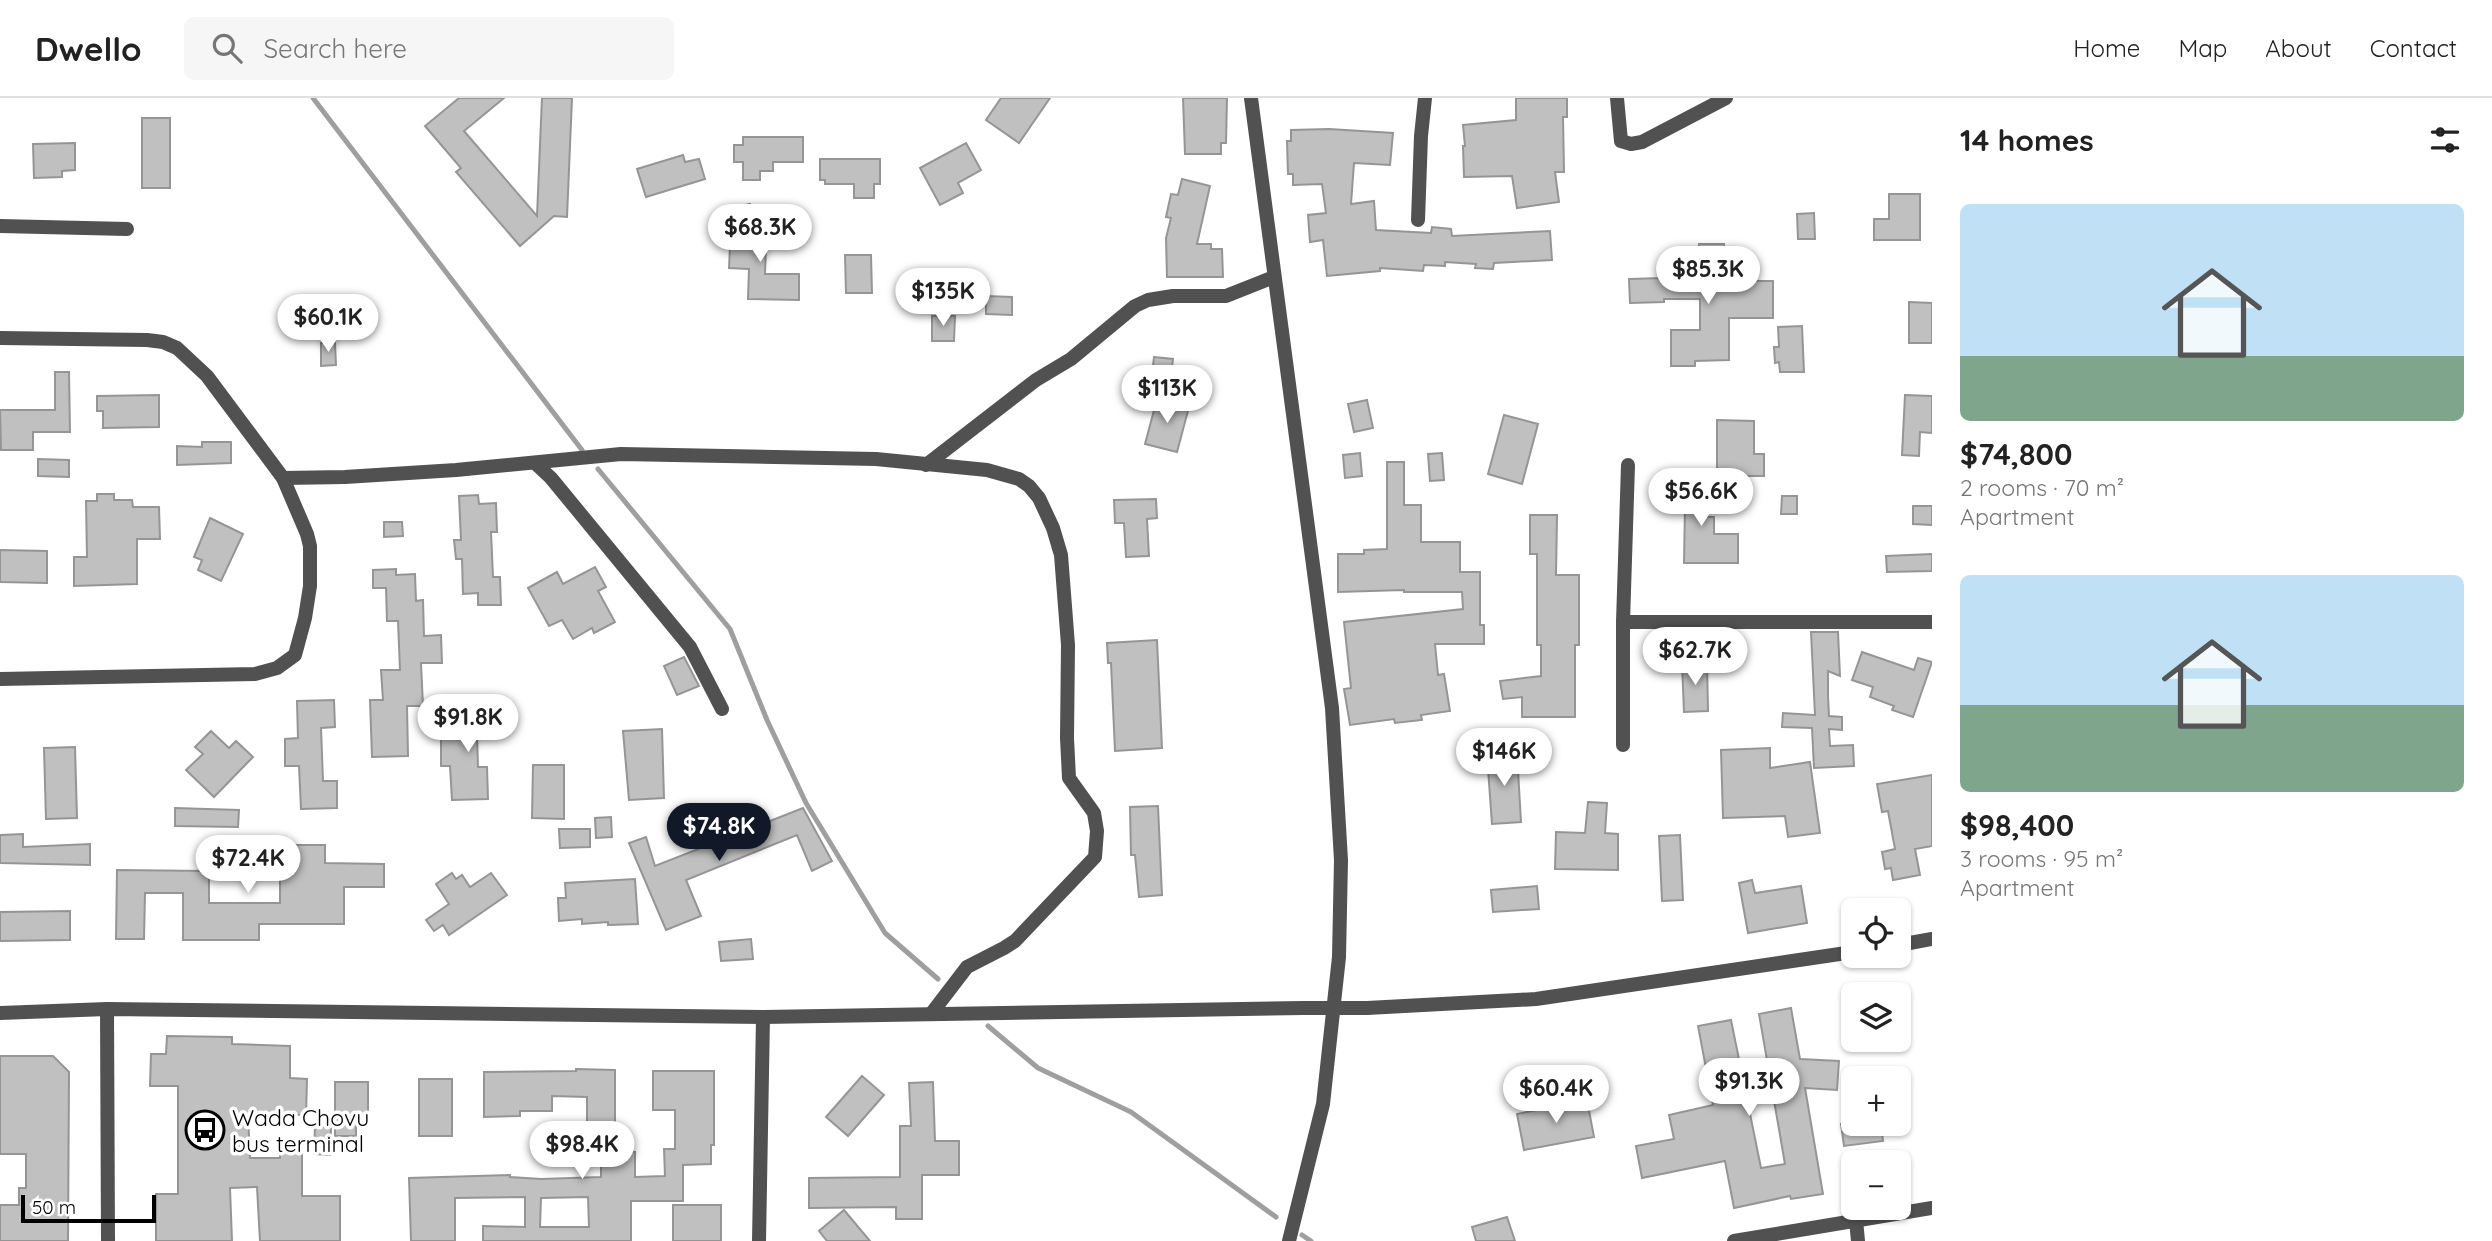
<!DOCTYPE html>
<html lang="en">
<head>
<meta charset="utf-8">
<style>
  :root { --surface:#fff; --page:#f6f6f6; --text:#222; --muted:#767676; --line:#e0e0e0; --accent:#111827 }
  body { margin:0; font-family:Quicksand,sans-serif; background:var(--page); color:var(--text); height:100vh; display:flex; flex-direction:column; font-size:26px; white-space:nowrap }
  * { box-sizing:border-box; margin:0 }
  p { font-size:23px; color:var(--muted) }
  .icon { flex:none; width:38px; height:38px; fill:none; stroke:currentColor; stroke-width:2; stroke-linecap:round; stroke-linejoin:round }
  .map { position:relative; flex:1; overflow:hidden }
  .panel { display:flex; flex-direction:column; background:var(--surface); width:560px }
  .panel>* { flex:none }
  .fabs { position:absolute; left:1841px; top:800px; display:grid; gap:14px }
  .fabs a { display:grid; place-items:center; width:70px; height:70px; border-radius:10px; background:var(--surface); box-shadow:0 2px 5px #0004; font-size:35px }
  .scale { position:absolute; left:21px; bottom:18px; width:135px; box-sizing:border-box; padding-left:7px; border:4px solid #000; border-top:0; font-size:19px; line-height:24px; white-space:nowrap; color:#000; -webkit-text-stroke:5px #fff; paint-order:stroke }
  .price { position:absolute; translate:-50% -60px; padding:0 16px; border-radius:24px; background:#fff; color:#222; font-size:23px; line-height:46px; filter:drop-shadow(0 2px 4px #0008) }
  .price::after { content:''; position:absolute; left:50%; top:42px; width:21px; height:16px; margin-left:-10px; background:inherit; clip-path:polygon(0 0,100% 0,50% 100%) }
  .price.current { background:var(--accent); color:#fff }
  ul { padding:0; list-style:none }
  li { display:grid; align-content:center; gap:14px; height:371px; padding:0 28px }
  li span { display:grid; place-items:center; height:217px; border-radius:10px; color:#555 }
  li>.icon { margin-inline-start:auto }
  span .icon { width:126px; height:126px; fill:#fffc; stroke-width:1 }
  li b { font-size:30px }
  h2 { display:flex; justify-content:space-between; align-items:center; height:84px; padding:0 28px; font-size:30px }
  header { display:flex; align-items:center; gap:42px; box-sizing:border-box; height:98px; padding:0 35px; background:var(--surface); border-bottom:2px solid var(--line) }
  header strong { font-size:33px }
  nav { display:flex; gap:38px; margin-inline-start:auto; font-size:24px }
  .search { width:490px; height:63px; background:var(--page); display:flex; align-items:center; gap:18px; box-sizing:border-box; padding:0 24px; border-radius:10px; color:var(--muted); font-size:26px }
  main { display:flex; flex:1; min-height:0 }
  .map>svg:first-child { display:block }
</style>
</head>
<body>
<header>
<strong>Dwello</strong>
<div class="search"><svg class="icon" aria-label="search" viewBox="0 0 24 24"><circle cx="10" cy="10" r="6"/><path d="M15 15l6 6"/></svg>Search here</div>
<nav><a>Home</a><a>Map</a><a>About</a><a>Contact</a></nav>
</header>
<main>
<div class="map">
<svg width="1932" height="1143" viewBox="0 0 1932 1143">
  <rect width="100%" height="100%" fill="#fff"/>
  <g fill="none" stroke-linecap="round" stroke-linejoin="round">
    <!-- stream -->
    <g stroke="#9f9f9f" stroke-width="5">
      <polyline points="313,0 582,352"/>
      <polyline points="598,371 730,531 767,622 806,705 885,835 938,881"/>
      <polyline points="988,928 1038,970 1131,1014 1276,1119"/>
      <polyline points="1302,1137 1311,1143"/>
    </g>
  </g>
  <!-- building -->
  <g fill="#c0c0c0" stroke="#959595" stroke-width="2" fill-rule="evenodd">
    <polygon points="459,0 504,0 464,33 537,118 542,0 572,0 567,119 554,118 520,148 456,74 461,70 425,28"/>
    <polygon points="1001,0 1050,0 1019,45 986,22"/>
    <polygon points="1183,0 1227,0 1226,45 1221,45 1221,56 1185,56"/>
    <polygon points="1516,0 1567,0 1567,19 1563,19 1564,74 1555,74 1559,104 1517,110 1512,78 1464,79 1463,48 1465,48 1463,27 1516,22"/>
    <rect x="142" y="20" width="28" height="70"/>
    <polygon points="1329,31 1393,35 1390,67 1354,65 1351,106 1374,103 1376,132 1431,135 1432,129 1451,131 1452,138 1550,133 1552,162 1494,165 1493,171 1475,170 1476,166 1445,164 1445,168 1424,167 1423,173 1380,170 1380,173 1327,178 1323,142 1310,144 1308,117 1326,115 1322,86 1293,87 1293,76 1288,76 1287,43 1291,43 1291,32"/>
    <polygon points="743,39 803,39 803,64 773,64 773,73 760,73 760,82 743,82 743,64 734,64 734,47 743,47"/>
    <polygon points="75,45 75,72 62,73 62,79 34,80 33,46"/>
    <polygon points="966,45 981,72 958,85 963,95 940,107 920,70"/>
    <polygon points="683,57 685,64 699,61 705,81 646,99 637,71"/>
    <polygon points="820,61 880,61 880,86 874,86 874,100 854,100 854,86 825,86 825,82 820,82"/>
    <polygon points="1182,81 1210,88 1197,146 1211,146 1211,151 1222,151 1223,179 1167,179 1166,140 1171,120 1166,119 1171,96 1178,97"/>
    <polygon points="1889,96 1920,96 1920,142 1874,142 1874,121 1889,121"/>
    <polygon points="750,106 758,150 766,150 765,176 799,176 799,202 748,201 749,171 729,170 730,148 742,149 735,109"/>
    <polygon points="1814,115 1815,141 1798,141 1797,116"/>
    <polygon points="1699,146 1724,146 1725,183 1773,183 1773,220 1729,220 1729,262 1695,263 1695,268 1671,268 1671,232 1700,232 1700,201 1664,201 1664,204 1630,205 1629,181 1663,180 1663,184 1700,184"/>
    <polygon points="845,157 871,157 872,195 846,195"/>
    <polygon points="986,198 1012,199 1012,217 986,216"/>
    <polygon points="1909,204 1932,205 1932,245 1909,245"/>
    <polygon points="932,218 955,218 954,243 932,243"/>
    <polygon points="1802,228 1804,274 1780,274 1779,264 1775,265 1774,249 1779,249 1778,229"/>
    <polygon points="321,245 335,245 336,267 321,268"/>
    <polygon points="1154,259 1173,261 1170,286 1151,285"/>
    <polygon points="55,274 69,274 70,334 33,334 33,352 1,352 0,312 55,312"/>
    <polygon points="159,297 159,329 103,330 103,313 97,313 97,298"/>
    <polygon points="1905,297 1932,298 1932,335 1920,334 1919,358 1902,357"/>
    <polygon points="1157,301 1189,309 1177,354 1145,346"/>
    <polygon points="1367,302 1373,330 1354,334 1348,306"/>
    <polygon points="1504,317 1538,326 1522,386 1488,376"/>
    <polygon points="1717,322 1754,323 1754,356 1764,356 1764,378 1742,378 1742,382 1717,382"/>
    <polygon points="202,344 231,344 231,365 177,367 177,348 202,349"/>
    <polygon points="1360,355 1362,378 1345,380 1343,357"/>
    <polygon points="1442,355 1444,382 1430,383 1428,356"/>
    <polygon points="38,361 69,362 69,379 38,378"/>
    <polygon points="1387,364 1404,364 1404,407 1421,407 1421,444 1460,444 1460,474 1480,474 1480,527 1484,527 1484,546 1435,546 1438,577 1444,576 1450,613 1421,617 1422,622 1395,625 1394,621 1350,627 1344,591 1351,590 1344,524 1463,511 1462,494 1404,494 1404,492 1338,494 1338,456 1364,456 1364,452 1387,451"/>
    <polygon points="1665,386 1702,386 1702,419 1714,419 1714,436 1738,436 1738,465 1684,465 1685,407 1665,407"/>
    <polygon points="97,396 114,396 114,402 132,402 133,409 159,409 160,441 137,441 137,486 74,488 74,459 87,459 86,403 97,403"/>
    <polygon points="478,397 479,406 496,405 497,434 491,434 493,479 500,479 501,507 478,507 478,495 463,496 462,461 456,461 454,442 461,442 459,398"/>
    <polygon points="1782,398 1797,398 1797,416 1781,416"/>
    <polygon points="1156,401 1157,420 1147,421 1149,458 1126,459 1124,425 1115,425 1114,402"/>
    <polygon points="1913,408 1932,408 1932,427 1913,426"/>
    <polygon points="1530,417 1557,417 1556,477 1579,477 1579,547 1575,547 1575,619 1522,619 1522,599 1503,601 1500,583 1541,578 1541,547 1537,547 1537,456 1530,456"/>
    <polygon points="210,420 243,436 221,483 198,472 202,462 194,459"/>
    <polygon points="384,424 402,424 403,438 384,439"/>
    <polygon points="0,452 47,453 47,485 0,484"/>
    <polygon points="1932,456 1932,473 1887,474 1886,458"/>
    <polygon points="595,469 606,489 598,493 615,524 594,535 592,530 573,541 562,522 549,528 528,490 557,474 563,486"/>
    <polygon points="396,471 396,477 415,476 416,503 423,502 424,538 441,537 442,565 421,565 423,608 407,608 408,658 372,659 370,602 383,602 381,572 400,572 398,523 387,523 386,490 373,490 373,472"/>
    <polygon points="1811,534 1838,534 1840,578 1828,573 1828,598 1829,618 1842,619 1842,632 1829,631 1830,648 1853,647 1854,668 1814,670 1812,630 1782,629 1783,615 1815,617"/>
    <polygon points="1157,542 1162,650 1115,653 1111,565 1108,565 1107,545"/>
    <polygon points="1862,554 1914,572 1918,560 1932,564 1913,619 1892,612 1894,608 1870,599 1873,589 1852,582"/>
    <polygon points="684,559 699,588 677,597 664,568"/>
    <polygon points="1707,564 1708,613 1684,614 1682,565"/>
    <polygon points="334,602 335,629 321,630 323,683 337,683 337,710 301,711 299,668 285,668 285,641 298,640 297,603"/>
    <polygon points="493,609 494,636 477,637 478,669 487,669 488,701 452,702 450,668 441,668 441,640 457,640 456,610"/>
    <polygon points="662,631 664,700 629,702 623,633"/>
    <polygon points="211,633 229,650 236,643 253,659 214,699 186,672 203,656 195,649"/>
    <polygon points="75,649 77,720 46,721 44,650"/>
    <polygon points="1770,650 1770,670 1810,664 1820,735 1788,739 1785,718 1723,720 1721,652"/>
    <polygon points="1517,655 1521,724 1492,726 1487,657"/>
    <polygon points="533,667 564,667 564,721 532,720"/>
    <polygon points="1932,677 1932,748 1915,751 1920,777 1893,782 1891,770 1885,771 1882,754 1895,751 1888,713 1882,714 1877,686"/>
    <polygon points="1588,704 1607,705 1605,735 1618,736 1618,772 1555,771 1556,734 1585,735"/>
    <polygon points="1158,708 1162,797 1139,799 1135,757 1131,757 1130,709"/>
    <polygon points="175,710 239,712 238,729 175,728"/>
    <polygon points="803,710 832,763 812,773 797,737 686,782 701,818 666,832 629,745 646,739 655,768"/>
    <polygon points="611,719 612,739 596,740 595,720"/>
    <polygon points="559,731 590,731 590,749 560,750"/>
    <polygon points="23,736 23,749 90,746 90,767 0,765 0,737"/>
    <polygon points="1680,737 1683,802 1662,803 1659,738"/>
    <polygon points="280,747 325,747 325,765 384,766 384,789 344,789 344,826 259,826 259,842 183,842 183,795 145,795 144,841 116,841 117,772 209,773 209,805 280,805 280,775 231,775 231,760 280,760"/>
    <polygon points="452,775 456,781 462,777 470,789 491,775 507,797 449,837 443,827 434,833 426,822 449,806 436,786"/>
    <polygon points="635,781 638,826 608,827 608,824 582,826 582,821 559,823 558,800 566,800 565,785"/>
    <polygon points="1752,782 1755,795 1801,788 1807,825 1748,835 1739,785"/>
    <polygon points="1537,788 1539,811 1493,814 1491,792"/>
    <polygon points="70,813 70,842 0,843 0,814"/>
    <polygon points="751,841 753,861 721,863 719,844"/>
    <polygon points="1791,910 1800,961 1839,963 1837,992 1805,990 1823,1096 1791,1101 1790,1098 1734,1110 1725,1063 1642,1080 1636,1048 1674,1041 1669,1017 1713,1007 1698,928 1731,922 1761,1070 1785,1066 1759,916"/>
    <polygon points="167,938 232,939 232,946 290,948 290,980 307,981 306,1017 248,1016 250,1060 280,1060 280,1053 302,1053 302,1098 340,1098 340,1143 260,1143 257,1089 230,1090 232,1143 156,1143 156,1096 178,1096 178,988 150,988 151,956 166,956"/>
    <polygon points="0,958 53,958 69,974 68,1143 0,1143 0,1107 19,1107 19,1090 26,1090 26,1056 0,1056"/>
    <polygon points="576,971 615,972 615,1026 608,1026 607,1042 587,1042 587,999 552,998 552,1013 520,1013 520,1018 484,1019 484,974 576,973"/>
    <path d="M 653,973 L 714,973 L 714,1047 L 711,1047 L 711,1066 L 683,1067 L 683,1103 L 631,1103 L 631,1143 L 483,1143 L 483,1128 L 525,1129 L 525,1099 L 455,1100 L 455,1143 L 411,1143 L 409,1080 L 510,1077 L 510,1079 L 541,1081 L 601,1079 L 601,1054 L 635,1054 L 635,1079 L 665,1078 L 664,1051 L 675,1051 L 675,1012 L 653,1012 ZM 588,1099 L 589,1129 L 540,1129 L 541,1100 Z"/>
    <polygon points="862,978 884,997 848,1038 826,1019"/>
    <rect x="419" y="981" width="33" height="57"/>
    <polygon points="335,984 368,984 368,1027 356,1027 356,1038 335,1038"/>
    <polygon points="933,984 935,1043 959,1043 959,1077 922,1077 922,1121 896,1121 896,1109 809,1110 809,1080 900,1079 900,1028 911,1028 909,985"/>
    <polygon points="1587,1002 1594,1039 1524,1052 1517,1016"/>
    <polygon points="1841,1026 1881,1026 1883,1043 1844,1048"/>
    <polygon points="315,1029 331,1029 330,1057 314,1056"/>
    <rect x="673" y="1107" width="48" height="36"/>
    <polygon points="844,1112 870,1143 827,1143 819,1133"/>
    <polygon points="1507,1119 1515,1143 1476,1143 1472,1129"/>
  </g>
  <g fill="none" stroke-linecap="round" stroke-linejoin="round">
    <!-- minor -->
    <g stroke="#515151" stroke-width="14">
      <polyline points="1251,0 1332,610 1341,762 1339,859 1323,1006 1289,1143"/>
      <polyline points="1617,0 1621,43 1631,46 1642,44 1726,0"/>
      <polyline points="1418,122 1421,38 1425,0"/>
      <polyline points="0,128 127,131"/>
      <polyline points="0,240 147,242 163,244 177,250 207,278 283,380 307,436 310,448 310,488 305,520 295,557 277,570 255,576 0,581"/>
      <polyline points="535,365 551,380 690,549 722,611"/>
      <polyline points="926,367 1036,282 1071,261 1135,208 1148,202 1173,198 1226,198 1274,179"/>
      <polyline points="283,380 345,379 456,372 621,356 876,361 987,372 1019,381 1029,388 1039,400 1053,430 1061,457 1068,547 1067,640 1069,680 1094,715 1097,733 1095,759 1015,843 1004,850 967,869 931,916"/>
      <polyline points="1623,524 1932,524"/>
      <polyline points="1623,647 1623,524 1628,367"/>
      <polyline points="1899,847 1932,841"/>
      <polyline points="1367,910 1536,901 1853,854"/>
      <polyline points="107,911 108,1143"/>
      <polyline points="0,915 107,911 763,919 1303,910"/>
      <polyline points="1856,1122 1858,1143"/>
      <polyline points="759,1143 763,919"/>
      <polyline points="1734,1143 1932,1110"/>
    </g>
    <!-- minor-bridge -->
    <polyline stroke="#515151" stroke-width="14" points="1303,910 1367,910"/>
  </g>
  <!-- icons -->
  <defs>
    <symbol id="bus-ring" viewBox="-11 -11 22 22"><circle r="9.5" fill="#fff" stroke="#000" stroke-width="1.5"/><path d="M-5-6H5V4H4V6H2V4H-2V6H-4V4H-5ZM-3.5-4V0h7V-4ZM-3.5 1.2v1.5H-2V1.2ZM2 1.2v1.5H3.5V1.2Z" fill="#000"/></symbol>
  </defs>
  <g fill-rule="evenodd">
    <use href="#bus-ring" x="183" y="1010" width="44" height="44"/>
  </g>
  <g text-anchor="middle" dominant-baseline="central" stroke-width="7" stroke-linejoin="round" paint-order="stroke">
    <!-- poi labels -->
    <g font-size="23" fill="#000" stroke="#fff" text-anchor="start">
      <text x="232" y="1019">Wada Chovu<tspan x="232" dy="26">bus terminal</tspan></text>
    </g>
  </g>
</svg>
<div class="fabs">
<a><svg class="icon" aria-label="locate" viewBox="0 0 24 24"><circle cx="12" cy="12" r="6"/><path d="M12 2v4M12 18v4M2 12h4M18 12h4"/></svg></a>
<a><svg class="icon" aria-label="layers" viewBox="0 0 24 24"><path d="M12 4l9 5-9 5-9-5zM3 14l9 5 9-5"/></svg></a>
<a>+</a>
<a>−</a>
</div>
<div class="scale">50 m</div>
<b class="price" style="left:760px;top:166px">$68.3K</b>
<b class="price" style="left:1708px;top:208px">$85.3K</b>
<b class="price" style="left:943px;top:230px">$135K</b>
<b class="price" style="left:328px;top:256px">$60.1K</b>
<b class="price" style="left:1167px;top:327px">$113K</b>
<b class="price" style="left:1701px;top:430px">$56.6K</b>
<b class="price" style="left:1695px;top:589px">$62.7K</b>
<b class="price" style="left:468px;top:656px">$91.8K</b>
<b class="price" style="left:1504px;top:690px">$146K</b>
<b class="price current" style="left:719px;top:765px">$74.8K</b>
<b class="price" style="left:248px;top:797px">$72.4K</b>
<b class="price" style="left:1749px;top:1020px">$91.3K</b>
<b class="price" style="left:1556px;top:1027px">$60.4K</b>
<b class="price" style="left:582px;top:1083px">$98.4K</b>
</div>
<section class="panel">
<h2>14 homes<svg class="icon" aria-label="filters" viewBox="0 0 24 24"><path d="M4 7h16M4 17h16"/><circle cx="9" cy="7" r="2"/><circle cx="15" cy="17" r="2"/></svg></h2>
<ul>
<li><span style="background:linear-gradient(#bfe0f5 70%,#7fa58c 0)"><svg class="icon" aria-label="home" viewBox="0 0 24 24"><path d="M3 11l9-7 9 7M6 9v11h12V9"/></svg></span><div><b>$74,800</b><p>2 rooms · 70 m²</p><p>Apartment</p></div></li>
<li><span style="background:linear-gradient(#bfe0f5 60%,#7fa58c 0)"><svg class="icon" aria-label="home" viewBox="0 0 24 24"><path d="M3 11l9-7 9 7M6 9v11h12V9"/></svg></span><div><b>$98,400</b><p>3 rooms · 95 m²</p><p>Apartment</p></div></li>
</ul>
</section>
</main>
</body>
</html>
